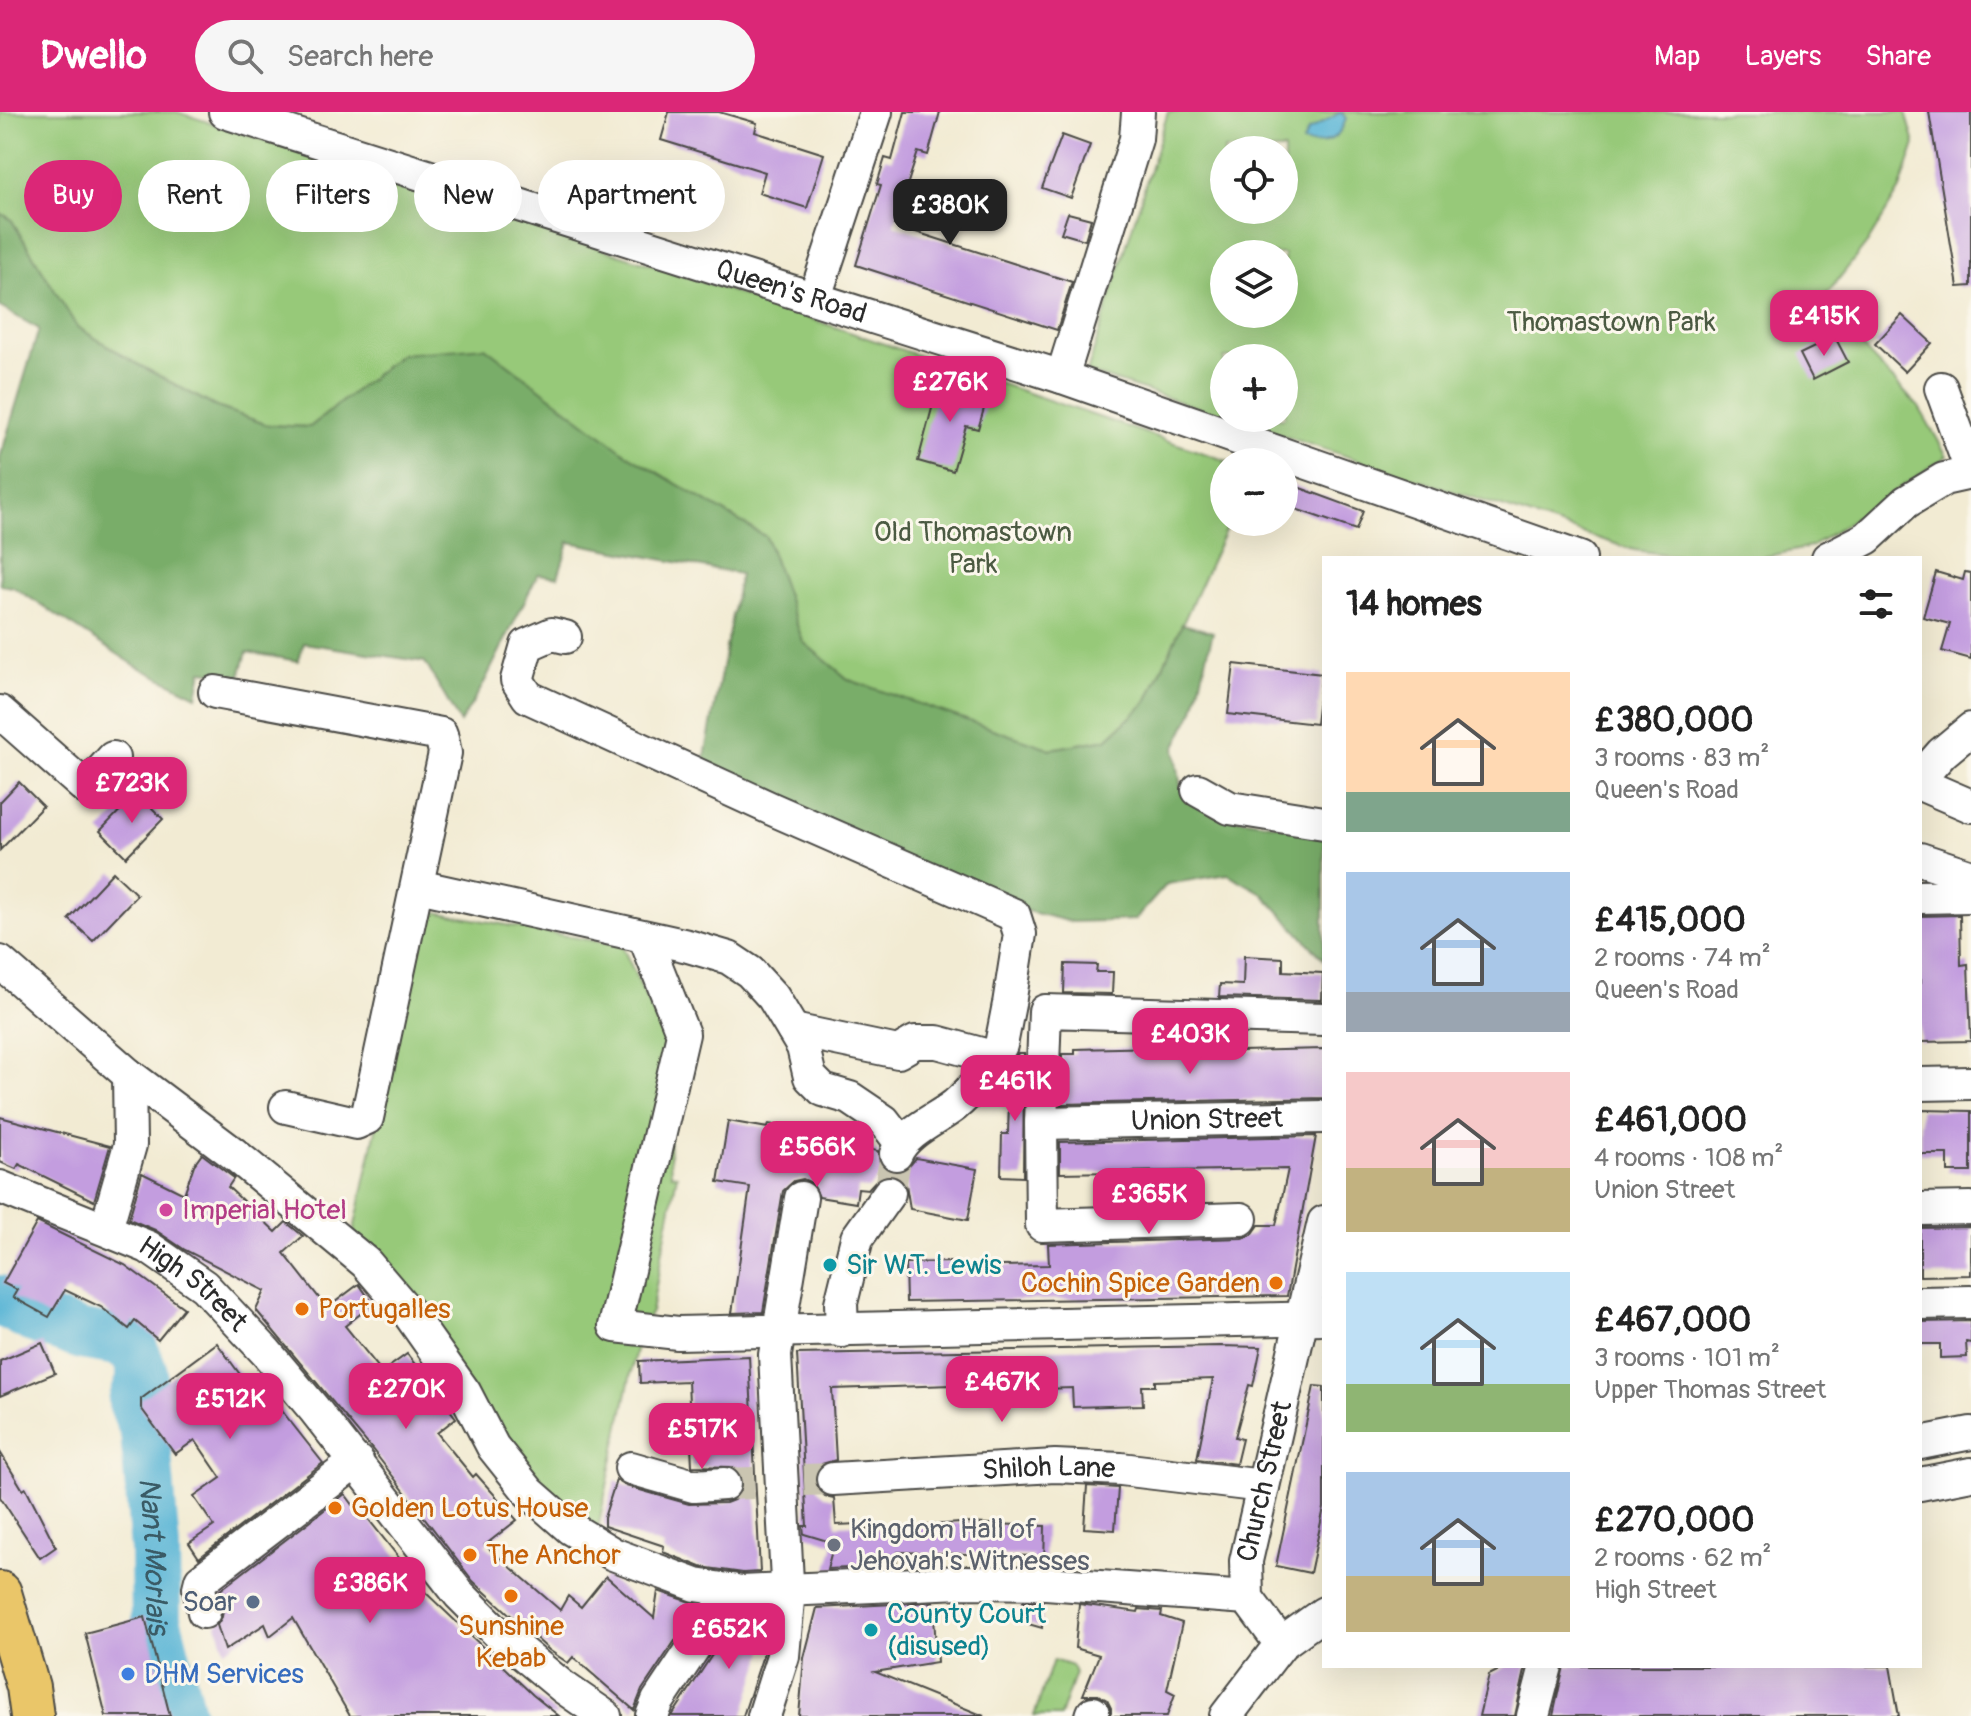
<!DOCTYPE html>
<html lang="en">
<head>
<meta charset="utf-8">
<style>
  :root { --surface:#fff; --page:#f6f6f6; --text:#222; --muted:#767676; --accent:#db2777 }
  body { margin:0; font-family:Pangolin,sans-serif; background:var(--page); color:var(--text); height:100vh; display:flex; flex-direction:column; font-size:30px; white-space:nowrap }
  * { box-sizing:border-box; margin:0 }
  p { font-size:26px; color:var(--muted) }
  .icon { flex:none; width:44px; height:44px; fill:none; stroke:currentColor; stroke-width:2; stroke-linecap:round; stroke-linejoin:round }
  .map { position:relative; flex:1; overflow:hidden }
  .drawer { position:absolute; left:1322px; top:444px; width:600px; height:1112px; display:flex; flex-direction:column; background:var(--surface); border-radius:0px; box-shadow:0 8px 32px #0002 }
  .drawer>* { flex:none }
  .top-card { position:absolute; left:24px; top:48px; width:760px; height:72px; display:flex; gap:16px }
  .tools { position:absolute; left:1210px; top:24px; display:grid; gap:16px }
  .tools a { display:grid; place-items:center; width:88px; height:88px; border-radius:50%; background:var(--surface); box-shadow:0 8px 32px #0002; font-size:40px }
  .price { position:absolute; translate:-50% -68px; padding:0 18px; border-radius:16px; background:var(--accent); color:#fff; font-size:26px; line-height:52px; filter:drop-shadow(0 2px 4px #0008) }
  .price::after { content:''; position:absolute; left:50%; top:48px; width:24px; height:18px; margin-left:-12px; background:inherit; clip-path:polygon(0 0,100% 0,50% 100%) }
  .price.on { background:#222; color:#fff }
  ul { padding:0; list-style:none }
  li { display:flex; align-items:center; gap:24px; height:200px; padding:0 24px }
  li span { display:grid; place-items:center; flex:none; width:224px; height:160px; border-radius:0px; color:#555 }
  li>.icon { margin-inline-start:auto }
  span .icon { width:96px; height:96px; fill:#fffc; stroke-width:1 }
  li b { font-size:34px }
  h2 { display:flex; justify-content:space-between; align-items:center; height:96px; padding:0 24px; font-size:34px }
  .pill { padding:0 28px; border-radius:36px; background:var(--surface); box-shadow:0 8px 32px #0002; font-size:28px; line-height:72px }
  .pill.on { background:var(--accent); color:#fff }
  header { display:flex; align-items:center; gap:48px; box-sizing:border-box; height:112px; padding:0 40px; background:var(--accent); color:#fff }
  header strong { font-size:38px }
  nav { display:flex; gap:44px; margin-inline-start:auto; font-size:28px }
  .search { width:560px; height:72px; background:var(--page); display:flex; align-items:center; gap:20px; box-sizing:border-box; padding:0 28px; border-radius:44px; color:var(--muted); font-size:30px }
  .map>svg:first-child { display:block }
</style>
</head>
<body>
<header>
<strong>Dwello</strong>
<div class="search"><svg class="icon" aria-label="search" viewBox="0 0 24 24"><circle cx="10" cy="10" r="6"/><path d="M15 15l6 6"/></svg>Search here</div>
<nav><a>Map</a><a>Layers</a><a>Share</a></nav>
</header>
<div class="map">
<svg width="1971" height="1604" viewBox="0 0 1971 1604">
  <rect width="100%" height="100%" fill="#fbf7ec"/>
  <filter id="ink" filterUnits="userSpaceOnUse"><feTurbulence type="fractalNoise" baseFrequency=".0125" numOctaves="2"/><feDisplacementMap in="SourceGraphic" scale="16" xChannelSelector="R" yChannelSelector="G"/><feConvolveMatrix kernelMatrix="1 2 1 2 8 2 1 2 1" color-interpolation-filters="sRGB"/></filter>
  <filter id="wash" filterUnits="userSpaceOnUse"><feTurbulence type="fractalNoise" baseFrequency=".006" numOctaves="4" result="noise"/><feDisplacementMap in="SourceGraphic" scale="32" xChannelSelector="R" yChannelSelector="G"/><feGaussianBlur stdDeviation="1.8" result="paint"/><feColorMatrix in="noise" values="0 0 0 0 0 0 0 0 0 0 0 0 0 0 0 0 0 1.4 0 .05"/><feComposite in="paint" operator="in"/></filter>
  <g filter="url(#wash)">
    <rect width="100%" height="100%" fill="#f2ebd3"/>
    <!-- green -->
    <g fill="#97c979" stroke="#617a52" stroke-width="2" fill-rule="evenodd">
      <polygon points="0,0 177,0 668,158 1230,350 1224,350 1224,410 1229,410 1147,590 1107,627 1051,637 849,568 803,530 766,425 628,343 401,242 310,315 268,313 214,294 139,253 76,214 11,107 0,101"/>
      <path d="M 1168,0 L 1906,0 L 1915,32 L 1900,77 L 1870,127 L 1820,191 L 1919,295 L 1947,344 L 1811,435 L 1759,446 L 1695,446 L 1634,438 L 1229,306 L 1284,306 L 1284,246 L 1224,246 L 1224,304 L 1087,260 ZM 1224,38 L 1284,38 L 1284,98 L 1224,98 ZM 1224,142 L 1284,142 L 1284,202 L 1224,202 Z"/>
      <polygon points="424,798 622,834 663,922 671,1062 677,1063 651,1200 640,1218 596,1426 532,1375 352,1127"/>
      <polygon points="1053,1548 1072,1554 1075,1561 1060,1604 1034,1604"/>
    </g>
    <!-- forest -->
    <polygon fill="#79ad69" stroke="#526c4a" stroke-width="2" points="0,101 11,107 77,215 139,253 214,294 268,313 310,315 401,242 485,235 628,343 766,425 803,530 849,568 1051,637 1107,627 1147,590 1182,512 1213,520 1194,598 1175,636 1181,676 1214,703 1324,720 1324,848 1262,781 1228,762 1167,772 1135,808 1072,810 1014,796 703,655 740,462 569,430 558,465 538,462 482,575 460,611 425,550 304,531 298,549 247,540 240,564 202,559 197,584 136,554 13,475 0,473 0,346 39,217 0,195"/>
    <!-- water -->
    <path fill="#57b4d5" stroke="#417080" stroke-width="2" d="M 1341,0 L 1346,6 C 1341,27 1323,35 1303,30 L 1308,19 Z"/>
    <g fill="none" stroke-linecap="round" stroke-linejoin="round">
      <!-- river -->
      <path stroke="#57b4d5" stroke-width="50" id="s1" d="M 0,1188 L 33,1206 L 82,1223 L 118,1229 L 134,1239 L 143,1261 L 133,1290 L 145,1320 L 155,1437 L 156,1507 L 181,1604"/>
    </g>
    <g id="blocks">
      <!-- building -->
      <g fill="#c39ddf">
        <polygon points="669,0 719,0 757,11 755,20 824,42 807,96 759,81 765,60 661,28"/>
        <polygon points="905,0 940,0 928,43 918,40 894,113 1072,170 1057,218 856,153 881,73 877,72 885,46 892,48"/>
        <polygon points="1929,0 1971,0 1971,174 1958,175"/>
        <polygon points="1062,23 1090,33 1071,86 1042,76"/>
        <polygon points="1068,101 1091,107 1085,128 1061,121"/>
        <polygon points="1902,203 1932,231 1905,260 1875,232"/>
        <polygon points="1835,225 1848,250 1813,268 1800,242"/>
        <polygon points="939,270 988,283 978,317 966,314 953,359 918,349"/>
        <polygon points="1284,370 1363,399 1356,418 1284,393"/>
        <polygon points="1936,460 1963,468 1965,460 1971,461 1971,547 1942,539 1950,512 1923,505"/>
        <polygon points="1234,552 1322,562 1316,612 1228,602"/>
        <polygon points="19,670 43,694 0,738 0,690"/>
        <polygon points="137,681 163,707 126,745 100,719"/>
        <polygon points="113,760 137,783 93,829 69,807"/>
        <polygon points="1960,803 1961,853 1968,852 1971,929 1920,930 1920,804"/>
        <polygon points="1244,844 1283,846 1283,859 1323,861 1322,888 1219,885 1220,872 1243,873"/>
        <polygon points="1065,852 1097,853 1096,860 1113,860 1112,882 1064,881"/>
        <polygon points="1160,935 1160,941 1324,937 1324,986 1061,992 1062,942 1075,942 1075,937"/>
        <polygon points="1018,941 1024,941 1023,1065 1001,1064 1002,1022 1008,1022 1010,957"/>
        <polygon points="1920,998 1971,999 1971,1060 1948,1060 1948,1042 1920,1042"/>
        <polygon points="0,1005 110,1034 94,1089 19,1052 16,1057 0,1050"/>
        <polygon points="728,1009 768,1016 769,1012 802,1017 801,1026 878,1039 880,1052 887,1059 895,1061 906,1058 916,1046 977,1057 968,1108 910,1097 906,1072 899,1065 892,1062 880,1064 868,1077 858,1076 856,1091 819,1085 812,1071 803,1067 794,1069 783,1079 763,1200 732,1201 750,1075 718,1070"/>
        <polygon points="1316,1024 1287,1184 906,1190 905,1151 950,1150 950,1155 1049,1153 1048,1132 1242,1126 1252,1123 1259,1113 1276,1113 1288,1057 1060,1061 1060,1030"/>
        <polygon points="202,1042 234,1066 228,1075 276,1120 286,1110 303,1124 284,1141 327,1196 359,1172 373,1192 345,1214 382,1260 407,1242 456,1306 437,1321 473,1365 476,1362 517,1408 485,1433 560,1498 568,1484 581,1495 606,1464 654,1506 658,1479 699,1493 642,1578 634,1598 573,1545 568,1551 549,1538 473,1469 372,1337 256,1198 265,1179 185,1138 155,1118 129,1107 142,1061 184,1082 194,1053"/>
        <polygon points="37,1110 125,1153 184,1196 158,1228 135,1209 129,1217 101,1195 65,1178 49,1205 13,1185 17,1178 3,1171"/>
        <polygon points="1971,1115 1971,1163 1920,1164 1920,1116"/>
        <polygon points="1971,1209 1971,1231 1966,1230 1967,1245 1940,1246 1940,1232 1920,1232 1920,1210"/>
        <polygon points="42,1231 55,1261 0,1284 0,1249"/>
        <polygon points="217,1231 253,1280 266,1270 270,1274 264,1276 323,1351 199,1446 189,1431 214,1414 194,1385 221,1366 195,1328 175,1342 141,1296 141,1287"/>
        <polygon points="1220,1234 1261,1235 1253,1274 1249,1273 1235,1325 1242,1327 1236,1352 1197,1347 1213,1267 1155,1269 1155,1274 1142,1274 1143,1293 1073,1295 1072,1276 983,1279 983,1272 832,1277 836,1348 822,1352 816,1359 814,1367 818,1378 825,1384 834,1386 836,1413 860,1412 860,1418 960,1411 1045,1414 1044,1452 1031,1452 1033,1444 898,1440 896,1454 827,1457 834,1431 804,1422 803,1414 807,1414 797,1242"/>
        <polygon points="749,1244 760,1460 743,1461 701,1455 663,1440 664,1434 604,1414 604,1406 616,1368 626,1374 689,1392 726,1391 734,1388 741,1381 743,1370 740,1362 733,1355 692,1354 688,1269 640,1271 639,1249"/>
        <polygon points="1314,1274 1324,1275 1324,1396 1310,1461 1276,1454"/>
        <polygon points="0,1340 23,1378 26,1376 56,1435 40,1446 0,1385"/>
        <polygon points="1087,1374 1118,1376 1115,1418 1084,1416"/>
        <polygon points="345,1382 359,1401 362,1399 407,1456 404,1460 533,1583 559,1604 350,1604 293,1506 270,1524 265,1512 225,1538 217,1513 222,1505 223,1497 219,1479"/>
        <polygon points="933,1490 937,1550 875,1560 984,1604 799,1604 804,1546 817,1496"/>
        <polygon points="1023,1490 1042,1490 1042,1516 1018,1509"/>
        <polygon points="1079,1492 1138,1500 1139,1497 1162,1499 1161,1504 1182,1511 1167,1578 1175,1582 1167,1604 1111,1604 1111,1596 1107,1588 1098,1583 1083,1583 1099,1543 1075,1536"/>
        <polygon points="764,1498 764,1540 743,1604 672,1604 741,1499"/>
        <polygon points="145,1505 170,1604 106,1604 85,1521"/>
        <polygon points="1507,1554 1526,1554 1515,1604 1479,1604 1489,1563"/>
        <polygon points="1564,1554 1890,1554 1899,1604 1553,1604"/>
      </g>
    </g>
  </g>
  <g filter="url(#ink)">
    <use href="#blocks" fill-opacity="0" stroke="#494844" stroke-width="2"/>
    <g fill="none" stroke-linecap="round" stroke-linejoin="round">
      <!-- minor-tunnel -->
      <g stroke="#cac5b1" stroke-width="32" stroke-dasharray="32 16" stroke-linecap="butt">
        <polyline points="889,1081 896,1042"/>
        <polyline points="804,1368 833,1367"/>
        <polyline points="724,1372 754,1371"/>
      </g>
      <defs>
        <g id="minor">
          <path id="s2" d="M 225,0 L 1062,265 L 1580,446"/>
          <polyline points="815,185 876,0"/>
          <polyline points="1062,265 1136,27 1138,0"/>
          <polyline points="1941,276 1971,358"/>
          <polyline points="1828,446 1867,426 1906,390 1944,367 1971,361"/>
          <polyline points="565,525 552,522 527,533 517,568 528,585 772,697 1014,803 1020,822 1009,892 1001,933 987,960"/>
          <polyline points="215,580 441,622 445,641 367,1006 356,1011 286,995"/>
          <polyline points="0,600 86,676 113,646"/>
          <polyline points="1920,666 1942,641 1971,617"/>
          <polyline points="1920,672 1971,694"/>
          <polyline points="1198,678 1230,696 1324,711"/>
          <polyline points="1920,747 1971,764"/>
          <polyline points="418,774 688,834 729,846 750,860 773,885 803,935 810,965 823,978 850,986 884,1009 901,1031"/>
          <polyline points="1920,785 1971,784"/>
          <polyline points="645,826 683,922 615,1214 678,1221 1324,1206"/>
          <polyline points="0,850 129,963 234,1042 366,1151 407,1199 465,1281 493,1335 529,1380 570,1416 613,1442 696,1473 742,1480 961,1470 1046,1471 1247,1486"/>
          <path d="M 793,918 L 898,940 L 915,930 L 937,930 L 985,943 L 987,960 C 977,971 967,983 955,993 C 936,1008 906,1019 896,1042"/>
          <polyline points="1920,972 1971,971"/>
          <path id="s3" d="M 1041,1011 L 1324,1005"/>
          <path id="s4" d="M 0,1075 L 148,1135 L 204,1174 L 266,1240 L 314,1297 L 459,1482 L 499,1522 L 563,1575 L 605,1604"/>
          <polyline points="1920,1097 1971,1096"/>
          <polyline points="1241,1107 1042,1113 1041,1011 1045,899 1324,907"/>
          <polyline points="106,1117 130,1033 129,963"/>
          <polyline points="1920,1191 1971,1190"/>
          <polyline points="842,1219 841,1191 857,1126 889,1081"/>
          <polyline points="1920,1331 1971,1321"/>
          <polyline points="631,1356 694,1374 724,1372"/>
          <path id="s5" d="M 833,1367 L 1055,1354 L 1121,1357 L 1263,1374"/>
          <polyline points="1920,1372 1971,1362"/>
          <polyline points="204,1500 199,1476 201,1468 357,1349"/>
          <path id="s6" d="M 1281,1532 L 1247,1486 L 1246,1449 L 1324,1110"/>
          <polyline points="652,1604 658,1589 732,1478"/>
          <polyline points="764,1604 783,1544 788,1488 775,1243 801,1086"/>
          <polyline points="1092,1604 1093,1601"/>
          <polyline points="1226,1604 1281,1532 1324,1501"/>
          <polyline points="1533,1604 1546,1554"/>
        </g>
        <polyline id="major" points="0,1481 28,1575 32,1604"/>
      </defs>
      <!-- minor casing -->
      <use href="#minor" stroke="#494844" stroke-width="36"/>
      <!-- major casing -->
      <use href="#major" stroke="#494844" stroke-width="46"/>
      <!-- minor -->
      <use href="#minor" stroke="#fff" stroke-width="32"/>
      <!-- major -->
      <use href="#major" stroke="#eac669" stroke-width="42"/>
    </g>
  </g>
  <!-- markers -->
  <circle fill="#d1479c" stroke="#fbf7ec" stroke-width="3" cx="166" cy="1098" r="8"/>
  <g fill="#0f9aa8" stroke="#fbf7ec" stroke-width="3">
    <circle cx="830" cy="1153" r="8"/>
    <circle cx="871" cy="1518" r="8"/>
  </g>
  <g fill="#e8710a" stroke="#fbf7ec" stroke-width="3">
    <circle cx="1276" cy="1171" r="8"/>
    <circle cx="302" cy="1197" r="8"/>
    <circle cx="335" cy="1396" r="8"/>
    <circle cx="470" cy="1443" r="8"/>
    <circle cx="511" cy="1484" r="8"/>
  </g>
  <circle fill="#6b7280" stroke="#fbf7ec" stroke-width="3" cx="834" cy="1433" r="8"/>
  <circle fill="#5c6f8a" stroke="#fbf7ec" stroke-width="3" cx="253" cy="1490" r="8"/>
  <circle fill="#3f7fe0" stroke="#fbf7ec" stroke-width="3" cx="128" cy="1562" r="8"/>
  <g text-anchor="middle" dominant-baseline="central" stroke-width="6" stroke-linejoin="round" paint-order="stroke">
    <!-- street labels -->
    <g font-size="28" fill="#2b2b2b" stroke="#fbf7ec">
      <text stroke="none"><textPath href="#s2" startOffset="594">Queen's Road</textPath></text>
      <text stroke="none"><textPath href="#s3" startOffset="166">Union Street</textPath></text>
      <text stroke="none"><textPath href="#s4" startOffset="218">High Street</textPath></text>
      <text stroke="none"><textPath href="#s5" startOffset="216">Shiloh Lane</textPath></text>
      <text stroke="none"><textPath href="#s6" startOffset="176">Church Street</textPath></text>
    </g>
    <!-- park labels -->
    <g font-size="28" fill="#4b5a42" stroke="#fbf7ec">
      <text x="1611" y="210">Thomastown Park</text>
      <text x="973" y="420">Old Thomastown<tspan x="973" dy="32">Park</tspan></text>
    </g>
    <!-- hotel labels -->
    <g font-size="28" fill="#b23c85" stroke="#fbf7ec" text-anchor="start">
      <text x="182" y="1098">Imperial Hotel</text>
    </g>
    <!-- culture labels -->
    <g font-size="28" fill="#0d838f" stroke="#fbf7ec" text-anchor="start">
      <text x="846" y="1153">Sir W.T. Lewis</text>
      <text x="887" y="1502">County Court<tspan x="887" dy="32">(disused)</tspan></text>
    </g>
    <!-- food labels -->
    <g font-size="28" fill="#c56008" stroke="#fbf7ec" text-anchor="start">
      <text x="1260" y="1171" text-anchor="end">Cochin Spice Garden</text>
      <text x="318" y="1197">Portugalles</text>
      <text x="351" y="1396">Golden Lotus House</text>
      <text x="486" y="1443">The Anchor</text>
      <text x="511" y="1514" text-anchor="middle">Sunshine<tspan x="511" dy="32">Kebab</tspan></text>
    </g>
    <!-- worship labels -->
    <g font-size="28" fill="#5b616d" stroke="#fbf7ec" text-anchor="start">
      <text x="850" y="1417">Kingdom Hall of<tspan x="850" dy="32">Jehovah's Witnesses</tspan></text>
    </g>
    <!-- service labels -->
    <g font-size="28" fill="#4e5e75" stroke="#fbf7ec" text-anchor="end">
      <text x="237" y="1490">Soar</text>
    </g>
    <!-- shop labels -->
    <g font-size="28" fill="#366cbe" stroke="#fbf7ec" text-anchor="start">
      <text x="144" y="1562">DHM Services</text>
    </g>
    <!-- water labels -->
    <g font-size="30" font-style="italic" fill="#3a5b66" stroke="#fbf7ec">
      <text stroke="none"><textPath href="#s1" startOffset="356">Nant Morlais</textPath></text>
    </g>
  </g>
</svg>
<div class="tools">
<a><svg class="icon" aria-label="locate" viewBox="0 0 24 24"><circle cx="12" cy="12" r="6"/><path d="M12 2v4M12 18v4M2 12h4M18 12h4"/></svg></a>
<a><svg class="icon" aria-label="layers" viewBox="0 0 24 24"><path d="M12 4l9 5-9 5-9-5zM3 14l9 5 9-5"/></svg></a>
<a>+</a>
<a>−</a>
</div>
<b class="price on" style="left:950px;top:135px">£380K</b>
<b class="price" style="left:1824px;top:246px">£415K</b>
<b class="price" style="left:950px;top:312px">£276K</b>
<b class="price" style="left:132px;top:713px">£723K</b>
<b class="price" style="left:1190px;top:964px">£403K</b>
<b class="price" style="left:1015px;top:1011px">£461K</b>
<b class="price" style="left:817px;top:1077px">£566K</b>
<b class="price" style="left:1149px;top:1124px">£365K</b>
<b class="price" style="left:1002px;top:1312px">£467K</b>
<b class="price" style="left:406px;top:1319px">£270K</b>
<b class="price" style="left:230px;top:1329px">£512K</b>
<b class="price" style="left:702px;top:1359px">£517K</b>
<b class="price" style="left:370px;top:1513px">£386K</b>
<b class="price" style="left:729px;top:1559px">£652K</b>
<div class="top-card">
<a class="pill on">Buy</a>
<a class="pill">Rent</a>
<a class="pill">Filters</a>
<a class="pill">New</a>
<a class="pill">Apartment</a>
</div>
<section class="drawer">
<h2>14 homes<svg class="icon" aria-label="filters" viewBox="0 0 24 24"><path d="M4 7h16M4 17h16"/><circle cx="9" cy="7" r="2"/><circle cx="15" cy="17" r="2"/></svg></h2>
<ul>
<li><span style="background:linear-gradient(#ffd9b3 75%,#7fa58c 0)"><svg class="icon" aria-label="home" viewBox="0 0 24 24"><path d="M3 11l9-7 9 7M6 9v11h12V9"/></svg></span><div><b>£380,000</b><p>3 rooms · 83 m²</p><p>Queen's Road</p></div></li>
<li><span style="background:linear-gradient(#a9c7e8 75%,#9aa5b1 0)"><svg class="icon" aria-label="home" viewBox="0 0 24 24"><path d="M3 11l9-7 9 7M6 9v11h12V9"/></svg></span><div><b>£415,000</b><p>2 rooms · 74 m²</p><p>Queen's Road</p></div></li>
<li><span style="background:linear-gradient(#f6c9c9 60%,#c2b280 0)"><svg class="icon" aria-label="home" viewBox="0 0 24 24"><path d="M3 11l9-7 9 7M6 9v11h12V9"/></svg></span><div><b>£461,000</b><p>4 rooms · 108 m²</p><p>Union Street</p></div></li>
<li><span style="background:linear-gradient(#bfe0f5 70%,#8fb573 0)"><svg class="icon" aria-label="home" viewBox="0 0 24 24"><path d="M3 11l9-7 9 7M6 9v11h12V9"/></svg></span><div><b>£467,000</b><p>3 rooms · 101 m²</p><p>Upper Thomas Street</p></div></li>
<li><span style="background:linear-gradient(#a9c7e8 65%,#c2b280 0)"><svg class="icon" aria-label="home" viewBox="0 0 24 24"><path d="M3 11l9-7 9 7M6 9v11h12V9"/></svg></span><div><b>£270,000</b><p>2 rooms · 62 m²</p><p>High Street</p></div></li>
</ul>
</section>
</div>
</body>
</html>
